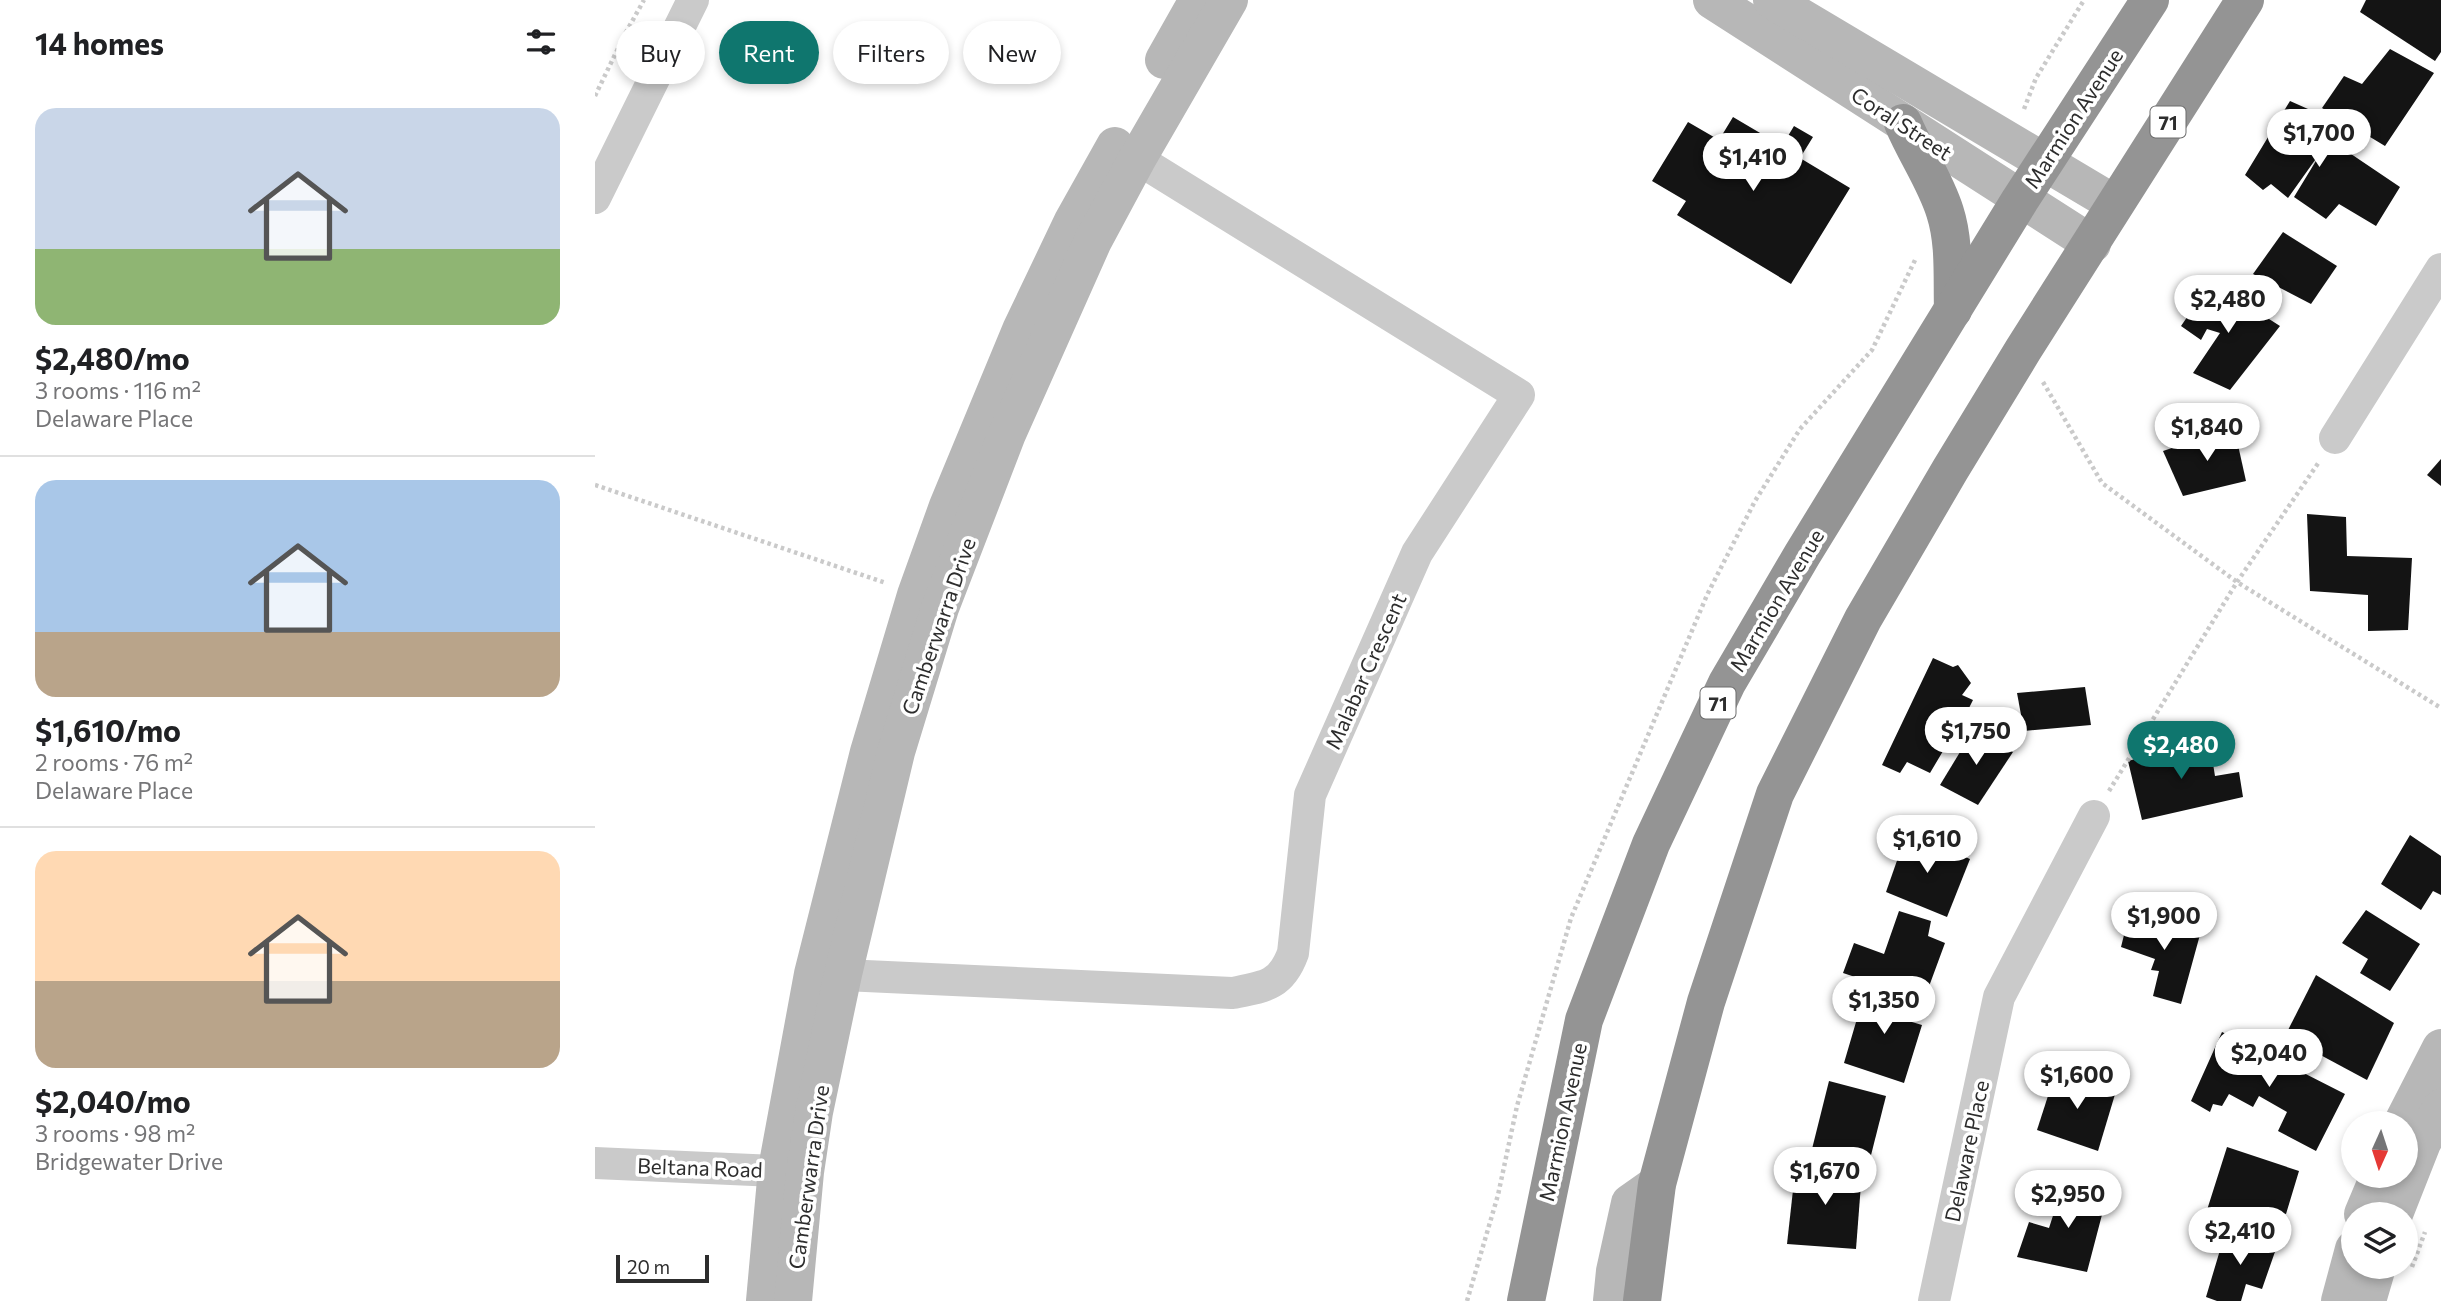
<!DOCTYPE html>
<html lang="en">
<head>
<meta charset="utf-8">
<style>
  :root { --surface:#fff; --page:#f6f6f6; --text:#202124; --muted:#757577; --line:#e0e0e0; --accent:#0f766e }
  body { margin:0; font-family:Commissioner,sans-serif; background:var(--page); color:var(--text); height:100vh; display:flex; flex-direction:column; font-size:26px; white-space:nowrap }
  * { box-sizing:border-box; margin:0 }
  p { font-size:23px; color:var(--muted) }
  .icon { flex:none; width:38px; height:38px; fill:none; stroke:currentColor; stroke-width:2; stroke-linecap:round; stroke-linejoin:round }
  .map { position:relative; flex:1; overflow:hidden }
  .details { display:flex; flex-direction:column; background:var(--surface); width:595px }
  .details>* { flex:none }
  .guide { position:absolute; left:21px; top:21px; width:665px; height:63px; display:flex; gap:14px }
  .needle { width:46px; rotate:183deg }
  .tools { position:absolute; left:1746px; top:1111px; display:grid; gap:14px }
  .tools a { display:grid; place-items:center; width:77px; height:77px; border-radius:50%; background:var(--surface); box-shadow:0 4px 10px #0003; font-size:35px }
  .scale { position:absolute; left:21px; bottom:18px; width:93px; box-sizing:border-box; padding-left:7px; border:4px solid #2d2d2d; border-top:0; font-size:19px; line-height:24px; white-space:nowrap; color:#2d2d2d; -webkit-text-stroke:5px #fff; paint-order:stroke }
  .price { position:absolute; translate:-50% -60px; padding:0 16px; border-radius:24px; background:#fff; color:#222; font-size:23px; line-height:46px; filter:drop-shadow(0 2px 4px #0008) }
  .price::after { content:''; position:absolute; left:50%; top:42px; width:21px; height:16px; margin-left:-10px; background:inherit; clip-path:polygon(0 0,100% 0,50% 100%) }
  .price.active { background:var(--accent); color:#fff }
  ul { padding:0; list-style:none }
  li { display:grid; align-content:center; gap:14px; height:371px; padding:0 35px }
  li+li { border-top:2px solid var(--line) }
  li span { display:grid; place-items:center; height:217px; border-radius:21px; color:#555 }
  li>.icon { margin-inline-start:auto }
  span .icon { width:126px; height:126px; fill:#fffc; stroke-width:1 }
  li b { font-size:30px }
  h2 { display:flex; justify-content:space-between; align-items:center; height:84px; padding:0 35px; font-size:30px }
  .pill { padding:0 24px; border-radius:32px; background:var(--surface); box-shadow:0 4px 10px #0003; font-size:24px; line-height:63px }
  .pill.active { background:var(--accent); color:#fff }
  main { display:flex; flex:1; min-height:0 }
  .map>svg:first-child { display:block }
</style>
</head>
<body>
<main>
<section class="details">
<h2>14 homes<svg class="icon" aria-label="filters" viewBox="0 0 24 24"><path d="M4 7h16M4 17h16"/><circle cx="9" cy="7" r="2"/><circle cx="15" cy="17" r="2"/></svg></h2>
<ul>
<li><span style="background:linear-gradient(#c9d6e8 65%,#8fb573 0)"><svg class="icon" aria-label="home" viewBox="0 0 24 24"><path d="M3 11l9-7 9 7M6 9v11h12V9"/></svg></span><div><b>$2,480/mo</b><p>3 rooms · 116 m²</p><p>Delaware Place</p></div></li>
<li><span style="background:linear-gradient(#a9c7e8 70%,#b9a48a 0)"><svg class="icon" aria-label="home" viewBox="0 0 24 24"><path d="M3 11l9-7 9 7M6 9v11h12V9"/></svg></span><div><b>$1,610/mo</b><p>2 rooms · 76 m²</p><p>Delaware Place</p></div></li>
<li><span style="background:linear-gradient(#ffd9b3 60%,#b9a48a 0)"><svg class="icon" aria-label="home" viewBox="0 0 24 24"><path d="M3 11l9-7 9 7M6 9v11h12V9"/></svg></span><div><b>$2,040/mo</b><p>3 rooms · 98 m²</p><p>Bridgewater Drive</p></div></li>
</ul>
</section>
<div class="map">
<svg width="1846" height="1301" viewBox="0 0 1846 1301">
  <rect width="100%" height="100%" fill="#fff"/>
  <!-- building -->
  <g fill="#141414">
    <polygon points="1771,0 1846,0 1846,52 1840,61 1765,12"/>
    <polygon points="1795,49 1839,73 1790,146 1727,108 1749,76 1767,84"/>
    <polygon points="1695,101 1731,117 1719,129 1805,187 1781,226 1744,204 1731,219 1699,197 1730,146 1693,198 1676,184 1668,190 1650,175"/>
    <polygon points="1138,117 1187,146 1199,126 1218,137 1205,158 1255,188 1196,284 1082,215 1091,201 1057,181 1093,122 1124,140"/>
    <polygon points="1688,232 1742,266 1716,304 1658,274"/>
    <polygon points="1616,282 1685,326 1635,390 1598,373 1625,333 1612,329 1606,340 1586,326"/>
    <polygon points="1639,427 1651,481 1588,496 1568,451"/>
    <polygon points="1846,459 1846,486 1832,475"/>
    <polygon points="1712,514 1751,517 1752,556 1817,558 1813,630 1773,631 1773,595 1715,591"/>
    <polygon points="1338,658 1358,667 1363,665 1376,683 1367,695 1378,700 1367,722 1360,719 1347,743 1351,746 1335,773 1312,762 1305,773 1287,765"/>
    <polygon points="1490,687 1496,725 1429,731 1422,693"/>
    <polygon points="1379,729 1418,752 1383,805 1345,785"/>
    <polygon points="1614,739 1620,776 1644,772 1648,797 1547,820 1533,761"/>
    <polygon points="1312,832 1375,859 1352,917 1291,892"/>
    <polygon points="1815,835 1846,856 1846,895 1838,891 1826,910 1786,884"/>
    <polygon points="1771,910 1825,944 1795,991 1765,973 1773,959 1747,943"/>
    <polygon points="1304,911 1336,921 1333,936 1350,943 1329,1000 1248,973 1259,943 1289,954"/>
    <polygon points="1535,911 1606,931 1586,1004 1558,996 1564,971 1556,970 1560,959 1526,947"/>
    <polygon points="1721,975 1799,1023 1772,1080 1690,1036"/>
    <polygon points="1271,988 1324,1005 1317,1022 1327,1025 1309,1083 1249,1063"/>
    <polygon points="1627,1032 1684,1059 1678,1072 1685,1061 1750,1094 1721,1151 1683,1131 1692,1112 1664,1096 1658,1107 1634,1094 1627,1106 1618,1104 1615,1112 1596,1101"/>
    <polygon points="1461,1071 1521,1091 1503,1151 1442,1130"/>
    <polygon points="1234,1081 1291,1096 1274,1163 1217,1149"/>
    <polygon points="1632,1147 1704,1171 1691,1214 1664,1209 1660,1224 1612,1210"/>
    <polygon points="1201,1163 1267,1171 1261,1249 1192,1244"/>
    <polygon points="1482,1179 1514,1188 1492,1272 1422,1257 1434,1222 1454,1228 1465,1194 1479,1195"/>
    <polygon points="1631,1230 1682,1246 1667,1289 1651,1284 1646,1301 1622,1301 1611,1297"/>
  </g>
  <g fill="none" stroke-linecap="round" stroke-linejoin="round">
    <!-- path -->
    <g stroke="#cacaca" stroke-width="4.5" stroke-dasharray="3.5 3.5" stroke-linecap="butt">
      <polyline points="0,96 30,34 49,0"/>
      <polyline points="1429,109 1441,78 1489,0"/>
      <polyline points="1448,382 1507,483 1642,582 1846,708"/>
      <polyline points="0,485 291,583"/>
      <polyline points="1514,791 1642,582 1724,462"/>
      <polyline points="1817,1267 1830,1232"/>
      <polyline points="872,1301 903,1195 922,1106 976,918 1112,595 1160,501 1205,429 1277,350 1321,258"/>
    </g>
    <!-- street -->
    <g stroke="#cacaca" stroke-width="32">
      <polyline points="0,198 98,0"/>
      <polyline points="1740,438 1846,269"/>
      <path d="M 227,974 L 637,993 C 669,987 686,986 698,953 L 715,795 L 822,553 L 924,395 L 523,147"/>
      <polyline points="0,1163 205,1172"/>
      <polyline points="1339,1301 1404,997 1499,816"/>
    </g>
    <!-- secondary -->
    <g stroke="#b7b7b7" stroke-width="38">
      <polyline points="1117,0 1497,244"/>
      <polyline points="1177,0 1520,204"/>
      <polyline points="569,60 603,0"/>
      <polyline points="1807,1124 1846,1048"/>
      <polyline points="1768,1214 1784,1176"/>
      <polyline points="1799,1214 1827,1143 1846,1108"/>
      <polyline points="170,1301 182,1169 218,974 274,752 321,595 353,506 426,330 478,221 520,146"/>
      <polyline points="198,1301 210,1172 219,1112 248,974 301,752 345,608 412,434 498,241 542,159 634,0"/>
      <polyline points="1017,1301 1020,1271 1035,1203 1062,1184"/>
      <polyline points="1745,1301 1759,1249"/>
      <polyline points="1772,1301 1782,1267"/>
    </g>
    <!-- highway -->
    <g stroke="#949494" stroke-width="38">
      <path d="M 1308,123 C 1321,154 1340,180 1350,212 C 1360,243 1357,278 1358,310"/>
      <polyline points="931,1301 989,1020 1056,844 1132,683 1207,555 1425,200 1555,0"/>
      <polyline points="1047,1301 1062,1184 1111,1002 1180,794 1268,619 1355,470 1428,350 1650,0"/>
    </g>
  </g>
  <g text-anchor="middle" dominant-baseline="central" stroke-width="7" stroke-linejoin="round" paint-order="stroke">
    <!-- shield labels -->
    <g fill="#fff" stroke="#6c6c6c" stroke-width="2">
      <rect x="1555.5" y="106.5" width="35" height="31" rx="5"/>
      <rect x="1105.5" y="687.5" width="35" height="31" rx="5"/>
    </g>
    <g font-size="19" font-weight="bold" fill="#2d2d2d">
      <text x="1573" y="122">71</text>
      <text x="1123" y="703">71</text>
    </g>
    <!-- street labels -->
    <g font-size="21" fill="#2d2d2d" stroke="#fff">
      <text transform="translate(1478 118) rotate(-57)">Marmion Avenue</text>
      <text transform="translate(1307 123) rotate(33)">Coral Street</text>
      <text transform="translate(1181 600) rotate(-59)">Marmion Avenue</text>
      <text transform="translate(343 626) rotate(-71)">Camberwarra Drive</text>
      <text transform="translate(770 671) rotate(-66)">Malabar Crescent</text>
      <text transform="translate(967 1122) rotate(-78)">Marmion Avenue</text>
      <text transform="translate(1371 1151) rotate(-78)">Delaware Place</text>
      <text transform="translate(105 1167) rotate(2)">Beltana Road</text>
      <text transform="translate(213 1177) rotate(-82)">Camberwarra Drive</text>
    </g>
  </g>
</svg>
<div class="tools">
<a><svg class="needle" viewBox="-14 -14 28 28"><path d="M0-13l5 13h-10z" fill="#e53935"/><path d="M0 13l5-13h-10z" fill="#757577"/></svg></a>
<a><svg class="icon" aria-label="layers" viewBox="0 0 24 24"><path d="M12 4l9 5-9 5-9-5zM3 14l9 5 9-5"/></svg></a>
</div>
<div class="scale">20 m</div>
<b class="price" style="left:1724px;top:169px">$1,700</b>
<b class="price" style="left:1158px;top:193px">$1,410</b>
<b class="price" style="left:1633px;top:335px">$2,480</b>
<b class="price" style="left:1612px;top:463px">$1,840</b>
<b class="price" style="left:1381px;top:767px">$1,750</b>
<b class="price active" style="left:1586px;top:781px">$2,480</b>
<b class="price" style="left:1332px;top:875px">$1,610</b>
<b class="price" style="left:1569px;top:952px">$1,900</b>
<b class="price" style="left:1289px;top:1036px">$1,350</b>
<b class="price" style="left:1674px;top:1089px">$2,040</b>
<b class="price" style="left:1482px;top:1111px">$1,600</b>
<b class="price" style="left:1230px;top:1207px">$1,670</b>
<b class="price" style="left:1473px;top:1230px">$2,950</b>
<b class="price" style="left:1645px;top:1267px">$2,410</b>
<div class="guide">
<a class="pill">Buy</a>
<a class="pill active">Rent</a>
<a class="pill">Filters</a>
<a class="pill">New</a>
</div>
</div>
</main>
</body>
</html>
